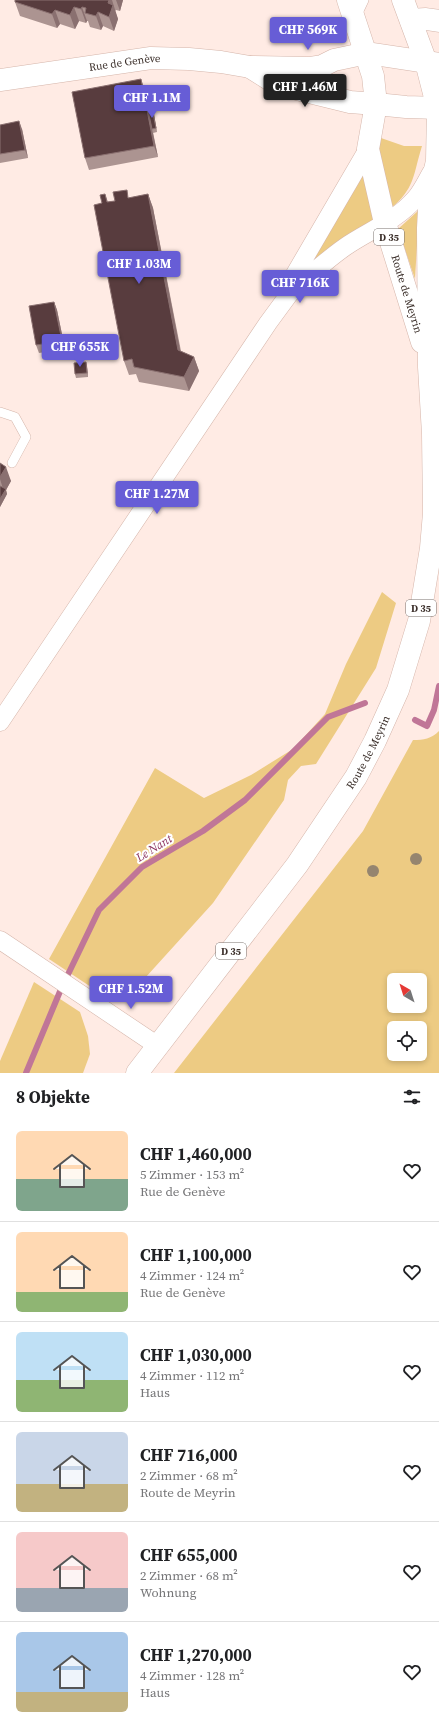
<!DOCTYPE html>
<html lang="de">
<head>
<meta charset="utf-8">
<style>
  :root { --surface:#fff; --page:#f6f6f6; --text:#202124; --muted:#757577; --line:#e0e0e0; --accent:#675dd6 }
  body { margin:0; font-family:"Source Serif 4",serif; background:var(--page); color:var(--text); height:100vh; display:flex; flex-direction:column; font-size:15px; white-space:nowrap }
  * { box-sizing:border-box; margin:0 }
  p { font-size:13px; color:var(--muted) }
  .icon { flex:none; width:22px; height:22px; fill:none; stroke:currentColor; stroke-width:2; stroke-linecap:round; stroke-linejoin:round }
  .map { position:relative; height:1073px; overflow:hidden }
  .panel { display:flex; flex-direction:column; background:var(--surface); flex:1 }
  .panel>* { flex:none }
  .needle { width:26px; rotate:321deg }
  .fabs { position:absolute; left:387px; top:973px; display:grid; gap:8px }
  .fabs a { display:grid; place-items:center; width:40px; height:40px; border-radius:6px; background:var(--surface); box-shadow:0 2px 6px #0003; font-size:20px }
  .price { position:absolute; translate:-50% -34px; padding:0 9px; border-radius:4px; background:var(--accent); color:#fff; font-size:13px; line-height:26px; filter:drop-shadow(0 1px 2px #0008) }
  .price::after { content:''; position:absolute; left:50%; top:24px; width:12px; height:9px; margin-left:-6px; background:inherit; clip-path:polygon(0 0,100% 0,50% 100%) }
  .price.current { background:#222; color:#fff }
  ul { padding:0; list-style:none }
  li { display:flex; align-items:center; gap:12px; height:100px; padding:0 16px }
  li+li { border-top:1px solid var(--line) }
  li span { display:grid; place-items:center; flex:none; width:112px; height:80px; border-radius:6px; color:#555 }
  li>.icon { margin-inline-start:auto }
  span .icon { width:48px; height:48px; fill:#fffc; stroke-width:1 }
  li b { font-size:17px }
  h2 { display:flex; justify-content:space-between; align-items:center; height:48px; padding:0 16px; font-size:17px }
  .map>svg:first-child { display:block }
</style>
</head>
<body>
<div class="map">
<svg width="439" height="1073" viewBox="0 0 439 1073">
  <rect width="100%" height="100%" fill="#ffebe4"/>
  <!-- green -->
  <g fill="#edcb83" fill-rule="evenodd">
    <path d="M 277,74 C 296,77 313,80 332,74 L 336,91 Z"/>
    <path d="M 381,138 L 404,146 L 422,146 C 413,175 415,189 390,209 L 378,143 Z"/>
    <polygon points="363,172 376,220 302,274"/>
    <polygon points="419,210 415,279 398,229"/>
    <polygon points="382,592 396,603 376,668 316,764 301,766 288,780 284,800 213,903 136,988 94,989 49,959 155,768 204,798 251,775 293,749 325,714 346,664"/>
    <path d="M 439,731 L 439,1073 L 174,1073 L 363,831 L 413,740 C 424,740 431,739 439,731 ZM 394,980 L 420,980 L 420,1006 L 394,1006 ZM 394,1028 L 420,1028 L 420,1054 L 394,1054 Z"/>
    <polygon points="34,982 80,1012 88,1036 90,1054 83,1073 0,1073 0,1061"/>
  </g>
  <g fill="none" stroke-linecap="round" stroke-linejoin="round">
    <!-- stream -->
    <g stroke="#c07697" stroke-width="6">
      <polyline points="415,720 427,726 434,710 439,686"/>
      <polyline points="26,1073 61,989 99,910 142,867 203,831 245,800 328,717 365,703"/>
    </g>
    <defs>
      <g id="service">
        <polyline points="356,17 364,0"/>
        <polyline points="0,412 15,417 26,437 12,463"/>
      </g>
      <g id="minor">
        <path d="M 368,149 L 295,274 L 290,293 C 308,277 325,261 345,247 C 368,231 396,221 415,199 C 422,191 426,182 431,173"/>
        <polyline points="0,722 268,323 290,293"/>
        <polyline points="0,940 158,1046"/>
      </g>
      <g id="tertiary">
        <polyline points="250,67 277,84 350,102 376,104"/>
        <path id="s1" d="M 0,80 L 151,58 L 189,59 L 221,62 L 250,67 L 309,68 L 322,66 L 334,60 L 367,53"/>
      </g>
      <g id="primary">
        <path id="s2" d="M 348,0 L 373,76 L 376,104 L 368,149 L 385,223 L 422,342"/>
        <polyline points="411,20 426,19 439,21"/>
        <polyline points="367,53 439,64"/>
        <polyline points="376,104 406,107 439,108"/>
        <path id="s3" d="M 137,1073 L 297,865 L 356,777 L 375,741 L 398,690 L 419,621 L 431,548 L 434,513 L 433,434 L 429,367 L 428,228 L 430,192 L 437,161 L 438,109 L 426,62 L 403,0"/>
      </g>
    </defs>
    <!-- service casing -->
    <use href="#service" stroke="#d5b5aa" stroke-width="10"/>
    <!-- minor casing -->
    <use href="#minor" stroke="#d5b5aa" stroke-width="19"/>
    <!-- tertiary casing -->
    <use href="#tertiary" stroke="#d5b5aa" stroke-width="23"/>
    <!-- primary casing -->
    <use href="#primary" stroke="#d5b5aa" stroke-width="23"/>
    <!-- service -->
    <use href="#service" stroke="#fff" stroke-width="9"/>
    <!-- minor -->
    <use href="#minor" stroke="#fff" stroke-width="18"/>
    <!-- tertiary -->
    <use href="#tertiary" stroke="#fff" stroke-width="22"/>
    <!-- primary -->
    <use href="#primary" stroke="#fff" stroke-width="22"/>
  </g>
  <!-- trees -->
  <g fill="#95856f">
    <circle cx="416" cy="859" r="6"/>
    <circle cx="373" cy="871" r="6"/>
  </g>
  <!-- wall -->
  <g fill="#ac9491">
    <polygon points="15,0 123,0 120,11 116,10 115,11 118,19 114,31 103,26 101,30 90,27 88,21 87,21 86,23 79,21 75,29 60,24 57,28 20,16 15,2"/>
    <polygon points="145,91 149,110 152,109 154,114 157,132 153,133 153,132 158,157 89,170 85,158"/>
    <polygon points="0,128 22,129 28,158 0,163"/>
    <polygon points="105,194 108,202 148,194 153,208 181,351 194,357 199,371 189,391 139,382 136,374 129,375 124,361"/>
    <polygon points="54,302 57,310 65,349 39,353 36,345"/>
    <polygon points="86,362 87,366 88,377 76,378 75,374"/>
    <polygon points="0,463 11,481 6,490 7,494 0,507"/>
  </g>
  <!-- shaded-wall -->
  <g fill="#8a7070">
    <polygon points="109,0 112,0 118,19 114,31 109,17 108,3"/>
    <polygon points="116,0 123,0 120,11"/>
    <polygon points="74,7 79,21 75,29 70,15"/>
    <polygon points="82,7 87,21 86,23 81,9"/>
    <polygon points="55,10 60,24 57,28 52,14"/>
    <polygon points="98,12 103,26 101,30 96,16"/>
    <polygon points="141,79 145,91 152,129 158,157 154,146"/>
    <polygon points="152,109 154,114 157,132 156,128"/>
    <polygon points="19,121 22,129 28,158 25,150"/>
    <polygon points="148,194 153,208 183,365 178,350"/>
    <polygon points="54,302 57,310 65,349 62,341"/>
    <polygon points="194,357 199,371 189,391 184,377"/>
    <polygon points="86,362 87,366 88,377 87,373"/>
    <polygon points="6,467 11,481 6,490 7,494 0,507 0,499 4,492 0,479 0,477"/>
  </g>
  <!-- building -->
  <g fill="#583c3e" stroke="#8a7070">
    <polygon points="15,0 109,0 108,3 113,5 109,17 98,12 96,16 85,13 86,8 82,7 81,9 74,7 70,15 55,10 52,14 15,2"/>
    <polygon points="141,79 154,146 85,158 72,92"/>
    <polygon points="152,109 156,128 152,129 148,110"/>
    <polygon points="19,121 25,150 0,154 0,125"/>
    <polygon points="127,190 128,198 148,194 178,350 194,357 184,377 134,367 132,359 124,361 94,205 102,203 100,195 105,194 107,202 115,201 113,192"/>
    <polygon points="54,302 62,341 36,345 29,306"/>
    <polygon points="86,362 87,373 75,374 74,363"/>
    <polygon points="0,463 6,467 0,477"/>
    <polygon points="0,486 6,489 0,499"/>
  </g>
  <g text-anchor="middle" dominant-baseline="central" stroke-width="4" stroke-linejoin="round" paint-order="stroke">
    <!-- shield labels -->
    <g fill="#fff" stroke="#766e6b" stroke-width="1">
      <rect x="374" y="229" width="30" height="16" rx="3"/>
      <rect x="406" y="600" width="30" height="16" rx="3"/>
      <rect x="216" y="943" width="30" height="16" rx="3"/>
    </g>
    <g font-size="10" font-weight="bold" fill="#3c302b">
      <text x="389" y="237">D 35</text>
      <text x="421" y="608">D 35</text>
      <text x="231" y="951">D 35</text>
    </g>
    <!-- street labels -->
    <g font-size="11" fill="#3c302b" stroke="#fff">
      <text stroke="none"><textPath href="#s1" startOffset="126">Rue de Genève</textPath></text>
      <text stroke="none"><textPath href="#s2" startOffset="304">Route de Meyrin</textPath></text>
      <text stroke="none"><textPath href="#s3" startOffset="396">Route de Meyrin</textPath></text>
    </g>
    <!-- water labels -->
    <g font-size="12" font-style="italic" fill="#8b325f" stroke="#fff">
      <text transform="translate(154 848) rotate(-32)">Le Nant</text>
    </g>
  </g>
</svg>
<div class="fabs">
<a><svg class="needle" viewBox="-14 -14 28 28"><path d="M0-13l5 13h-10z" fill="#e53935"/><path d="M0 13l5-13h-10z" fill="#757577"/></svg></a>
<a><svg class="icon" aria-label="locate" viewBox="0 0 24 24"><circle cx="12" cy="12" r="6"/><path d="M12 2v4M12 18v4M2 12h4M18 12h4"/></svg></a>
</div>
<b class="price" style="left:308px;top:51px">CHF 569K</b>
<b class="price current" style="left:305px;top:108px">CHF 1.46M</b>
<b class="price" style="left:152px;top:119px">CHF 1.1M</b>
<b class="price" style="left:139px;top:285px">CHF 1.03M</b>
<b class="price" style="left:300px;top:304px">CHF 716K</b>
<b class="price" style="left:80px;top:368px">CHF 655K</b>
<b class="price" style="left:157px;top:515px">CHF 1.27M</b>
<b class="price" style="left:131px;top:1010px">CHF 1.52M</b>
</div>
<section class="panel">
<h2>8 Objekte<svg class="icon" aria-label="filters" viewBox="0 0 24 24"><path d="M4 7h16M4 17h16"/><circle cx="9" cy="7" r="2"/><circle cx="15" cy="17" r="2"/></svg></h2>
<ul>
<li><span style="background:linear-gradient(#ffd9b3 60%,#7fa58c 0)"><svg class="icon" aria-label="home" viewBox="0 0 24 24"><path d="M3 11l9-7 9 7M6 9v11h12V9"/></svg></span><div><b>CHF 1,460,000</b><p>5 Zimmer · 153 m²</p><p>Rue de Genève</p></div><svg class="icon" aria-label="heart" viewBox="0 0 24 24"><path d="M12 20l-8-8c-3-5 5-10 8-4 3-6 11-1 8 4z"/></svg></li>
<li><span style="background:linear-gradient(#ffd9b3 75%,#8fb573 0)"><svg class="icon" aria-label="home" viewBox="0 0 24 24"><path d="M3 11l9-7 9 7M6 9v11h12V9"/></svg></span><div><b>CHF 1,100,000</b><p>4 Zimmer · 124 m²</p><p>Rue de Genève</p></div><svg class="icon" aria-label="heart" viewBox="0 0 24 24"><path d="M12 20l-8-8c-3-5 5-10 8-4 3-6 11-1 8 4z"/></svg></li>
<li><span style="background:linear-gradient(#bfe0f5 60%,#8fb573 0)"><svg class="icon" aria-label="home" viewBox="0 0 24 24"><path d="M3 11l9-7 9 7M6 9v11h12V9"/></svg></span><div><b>CHF 1,030,000</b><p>4 Zimmer · 112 m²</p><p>Haus</p></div><svg class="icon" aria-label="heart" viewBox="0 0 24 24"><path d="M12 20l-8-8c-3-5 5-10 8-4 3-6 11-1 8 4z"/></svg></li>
<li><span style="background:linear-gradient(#c9d6e8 65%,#c2b280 0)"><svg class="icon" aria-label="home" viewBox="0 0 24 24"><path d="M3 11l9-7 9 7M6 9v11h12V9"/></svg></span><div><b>CHF 716,000</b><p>2 Zimmer · 68 m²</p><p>Route de Meyrin</p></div><svg class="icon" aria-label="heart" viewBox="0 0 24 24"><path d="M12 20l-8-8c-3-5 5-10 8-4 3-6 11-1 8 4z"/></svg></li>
<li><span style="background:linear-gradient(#f6c9c9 70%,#9aa5b1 0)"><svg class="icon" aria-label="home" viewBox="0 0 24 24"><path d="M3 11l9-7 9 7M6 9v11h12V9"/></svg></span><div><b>CHF 655,000</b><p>2 Zimmer · 68 m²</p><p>Wohnung</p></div><svg class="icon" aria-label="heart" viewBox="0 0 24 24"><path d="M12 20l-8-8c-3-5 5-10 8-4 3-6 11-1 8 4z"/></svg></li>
<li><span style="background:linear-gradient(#a9c7e8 75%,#c2b280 0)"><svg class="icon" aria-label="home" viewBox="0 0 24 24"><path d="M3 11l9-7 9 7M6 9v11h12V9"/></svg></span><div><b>CHF 1,270,000</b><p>4 Zimmer · 128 m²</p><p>Haus</p></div><svg class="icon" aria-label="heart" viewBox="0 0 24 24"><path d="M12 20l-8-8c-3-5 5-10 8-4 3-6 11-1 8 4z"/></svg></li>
</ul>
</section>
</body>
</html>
